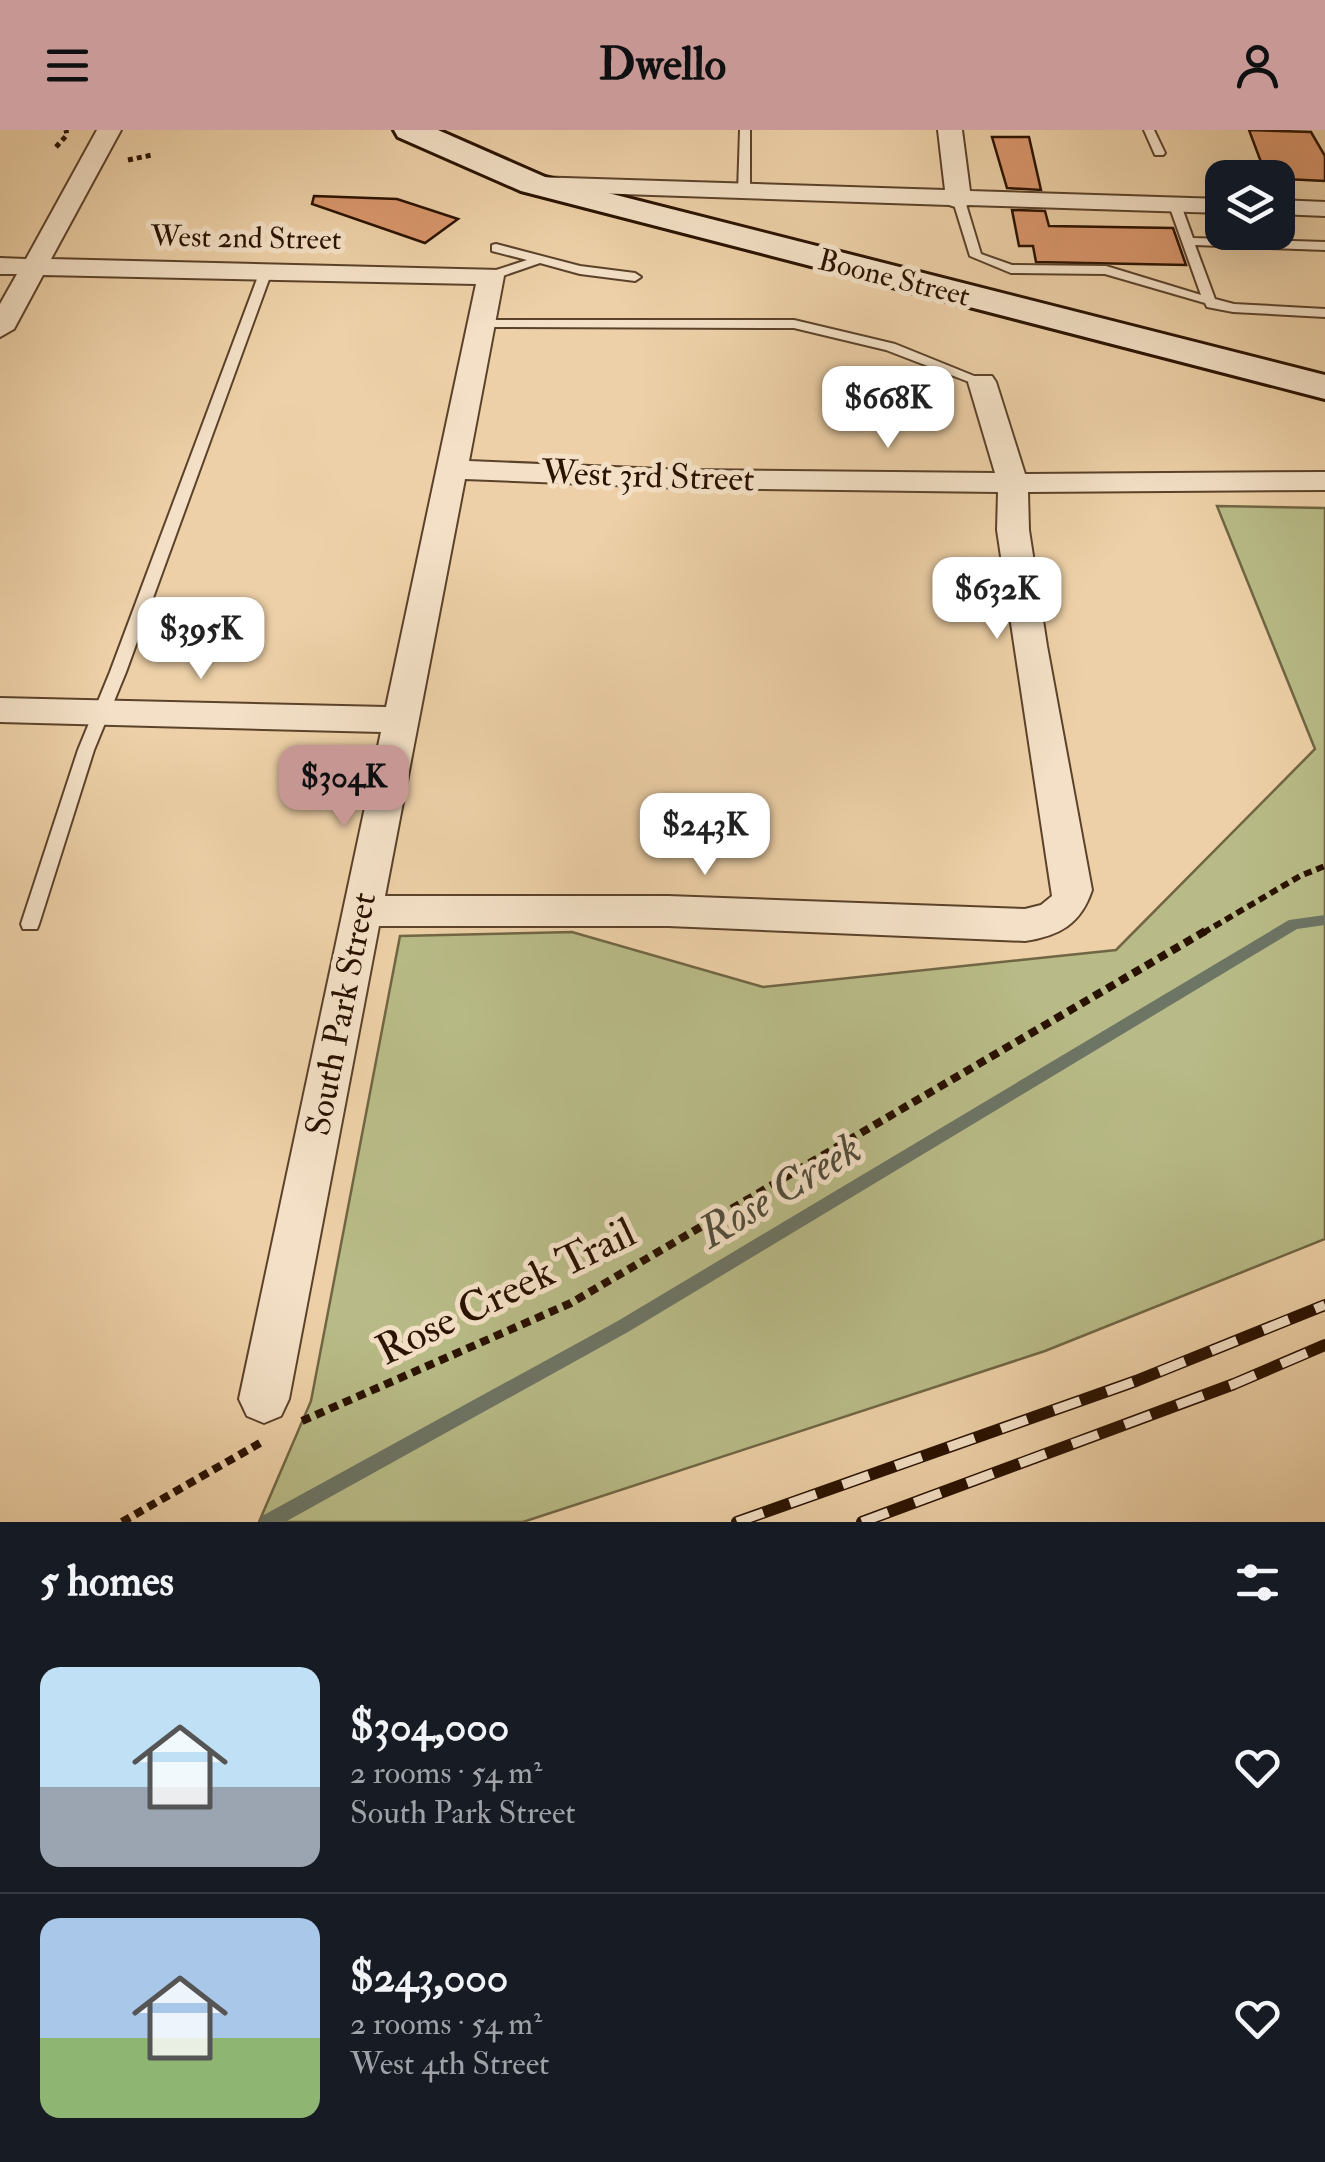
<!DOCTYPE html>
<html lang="en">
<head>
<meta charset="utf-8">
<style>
  :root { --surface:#171b24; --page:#20242c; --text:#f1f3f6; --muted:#9ea1a6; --line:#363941; --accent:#c59692 }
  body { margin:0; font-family:"IM FELL Double Pica",serif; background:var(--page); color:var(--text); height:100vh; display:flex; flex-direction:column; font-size:38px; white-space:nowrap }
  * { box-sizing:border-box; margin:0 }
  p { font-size:32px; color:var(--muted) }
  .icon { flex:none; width:55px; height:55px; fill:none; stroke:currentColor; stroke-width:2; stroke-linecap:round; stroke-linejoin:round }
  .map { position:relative; height:1392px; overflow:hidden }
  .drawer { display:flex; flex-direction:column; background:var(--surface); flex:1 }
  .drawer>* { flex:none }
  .tools { position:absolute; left:1205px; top:30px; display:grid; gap:20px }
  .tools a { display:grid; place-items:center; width:90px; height:90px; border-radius:20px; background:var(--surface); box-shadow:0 10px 40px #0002; font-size:50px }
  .price { position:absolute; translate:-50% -85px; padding:0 22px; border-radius:20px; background:#fff; color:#222; font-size:32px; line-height:65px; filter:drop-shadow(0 2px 5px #0008) }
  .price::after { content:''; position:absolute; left:50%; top:60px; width:30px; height:22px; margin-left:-15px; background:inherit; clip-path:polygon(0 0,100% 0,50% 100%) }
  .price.current { background:var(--accent); color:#111 }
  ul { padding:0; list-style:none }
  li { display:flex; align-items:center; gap:30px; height:250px; padding:0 40px }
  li+li { border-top:2px solid var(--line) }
  li span { display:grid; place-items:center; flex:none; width:280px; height:200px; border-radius:20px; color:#555 }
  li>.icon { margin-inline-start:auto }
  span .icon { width:120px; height:120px; fill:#fffc; stroke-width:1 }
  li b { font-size:42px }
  h2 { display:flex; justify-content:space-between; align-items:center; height:120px; padding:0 40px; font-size:42px }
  header { display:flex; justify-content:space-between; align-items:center; height:130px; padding:0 40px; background:var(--accent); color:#111; font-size:45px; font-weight:700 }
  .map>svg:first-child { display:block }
</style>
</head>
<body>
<header><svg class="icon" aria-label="menu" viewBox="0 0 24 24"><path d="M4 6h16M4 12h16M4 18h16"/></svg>Dwello<svg class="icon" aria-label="person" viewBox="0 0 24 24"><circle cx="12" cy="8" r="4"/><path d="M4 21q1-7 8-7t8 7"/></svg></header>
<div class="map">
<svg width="1325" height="1392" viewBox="0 0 1325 1392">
  <rect width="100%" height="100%" fill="#edd0a7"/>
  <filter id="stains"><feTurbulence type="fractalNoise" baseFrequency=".002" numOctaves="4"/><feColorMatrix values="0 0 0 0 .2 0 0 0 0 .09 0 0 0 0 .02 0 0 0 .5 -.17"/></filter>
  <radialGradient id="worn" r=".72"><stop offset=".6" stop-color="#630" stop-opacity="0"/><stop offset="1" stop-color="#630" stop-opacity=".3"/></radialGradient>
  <!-- green -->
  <polygon fill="#b8bb87" stroke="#716644" stroke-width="2.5" points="1217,376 1325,378 1325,1109 1045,1221 523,1392 259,1392 311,1271 400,806 572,802 763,857 1116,820 1315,619"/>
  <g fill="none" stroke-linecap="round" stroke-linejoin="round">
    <!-- stream -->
    <polygon fill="#6d7565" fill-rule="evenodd" points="1325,785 1325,795 1297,799 628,1202 285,1392 259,1392 262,1386 616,1192 1289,790"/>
  </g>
  <!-- building -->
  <g fill="#d9966c" stroke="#2a1200" stroke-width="2.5">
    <polygon points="1249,0 1311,2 1325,26 1325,51 1267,48"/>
    <polygon points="992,7 1029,7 1041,60 1007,58"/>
    <polygon points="314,66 397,69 458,89 425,113 312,74"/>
    <polygon points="1012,80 1045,81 1049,96 1173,98 1186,135 1036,132 1033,116 1019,116"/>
  </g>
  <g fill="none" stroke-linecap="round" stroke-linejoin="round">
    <defs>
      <g id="lane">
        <polygon points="740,0 750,0 750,62 744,65 738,62"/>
        <polygon points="1144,0 1154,0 1165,23 1163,25 1155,25"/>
        <polygon points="959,68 965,71 981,124 1012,135 1106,136 1201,165 1169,75 1171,73 1181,75 1193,108 1325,112 1325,120 1195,115 1215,169 1234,174 1325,179 1325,187 1233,182 1207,177 1205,173 1105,144 1011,143 970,126 953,71"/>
        <polygon points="496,114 580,136 635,143 641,147 635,151 580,144 540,133 491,150 485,146 487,143 527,130 492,121 492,115"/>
        <polygon points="266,137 272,141 126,542 94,620 39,794 37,799 23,799 21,794 78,620 110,542 260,141"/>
        <polygon points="481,190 794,190 895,214 989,252 987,255 977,255 886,220 794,198 476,197 476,191"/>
      </g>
      <g id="street">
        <path d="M 97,0 L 121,0 L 51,129 L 500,140 L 504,146 L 469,331 L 685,340 L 995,343 L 968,252 L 972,246 L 992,246 L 996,252 L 1025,344 L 1325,342 L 1325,360 L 1028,362 L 1029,400 L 1047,516 L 1092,760 C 1081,794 1059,806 1025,811 L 668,796 L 379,796 L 289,1269 L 281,1286 L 264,1293 L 247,1286 L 239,1269 L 381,602 L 0,592 L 0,568 L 386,577 L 476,154 L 43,145 L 14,199 L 0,207 L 0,174 L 17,144 L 0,144 L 0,128 L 26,129 ZM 465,349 L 685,358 L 998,362 L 997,400 L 1052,766 L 1041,775 L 1025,779 L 668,766 L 385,766 Z"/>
        <polygon points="938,0 962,0 970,61 1222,69 1222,83 968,75 959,78 949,75 533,61 521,54 533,47 945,60"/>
        <polygon points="1278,70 1325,72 1325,86 1278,84"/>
      </g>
      <polygon id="secondary" points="394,0 438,0 545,47 1325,245 1325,269 521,61 398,7"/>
    </defs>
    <!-- lane casing -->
    <use href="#lane" stroke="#5b422a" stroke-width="4"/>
    <!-- street casing -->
    <use href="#street" stroke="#5b422a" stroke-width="4"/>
    <!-- secondary casing -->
    <use href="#secondary" stroke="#2a1200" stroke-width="6"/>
    <!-- path-far2 -->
    <g stroke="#2a1200" stroke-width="5" stroke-dasharray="5 4" stroke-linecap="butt">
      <polyline points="56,17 67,5 66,0"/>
      <polyline points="128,30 152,25"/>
    </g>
    <!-- path-far1 -->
    <polyline stroke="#2a1200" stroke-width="6" stroke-dasharray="8 5" stroke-linecap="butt" points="1203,803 1300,746 1325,736"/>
    <!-- path -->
    <g stroke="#2a1200" stroke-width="8" stroke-dasharray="9 6" stroke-linecap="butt">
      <polyline points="302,1291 571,1173 1207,800"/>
      <polyline points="122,1392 260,1313"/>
    </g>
    <!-- lane -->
    <use href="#lane" fill="#f3e0c6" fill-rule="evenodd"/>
    <!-- street -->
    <use href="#street" fill="#f3e0c6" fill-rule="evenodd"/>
    <!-- secondary -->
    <use href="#secondary" fill="#f3e0c6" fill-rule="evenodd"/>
    <defs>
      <g id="rail">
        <polyline points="737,1392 1136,1251 1325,1175"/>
        <polyline points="862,1392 1234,1254 1325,1215"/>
      </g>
    </defs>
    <!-- rail casing -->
    <use href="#rail" stroke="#2a1200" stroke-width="12"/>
    <!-- rail -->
    <use href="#rail" stroke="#f3e0c6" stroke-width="9" stroke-dasharray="28" stroke-linecap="butt"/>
  </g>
  <g text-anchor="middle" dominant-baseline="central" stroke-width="10" stroke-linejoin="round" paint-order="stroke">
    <!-- far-street labels -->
    <g font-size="30" fill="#2a1200" stroke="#f3e0c6">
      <text transform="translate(246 108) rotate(1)">West 2nd Street</text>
      <text transform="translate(894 148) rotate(14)">Boone Street</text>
    </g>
    <!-- street labels -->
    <g font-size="35" fill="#2a1200" stroke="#f3e0c6">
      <text transform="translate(648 346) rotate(2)">West 3rd Street</text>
      <text transform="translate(341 884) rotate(-79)">South Park Street</text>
    </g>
    <!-- near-street labels -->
    <g font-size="42" fill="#2a1200" stroke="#f3e0c6">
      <text transform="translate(506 1162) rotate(-26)">Rose Creek Trail</text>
    </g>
    <!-- near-water labels -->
    <g font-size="45" font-style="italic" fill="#514c3b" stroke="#f3e0c6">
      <text transform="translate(780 1061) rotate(-31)">Rose Creek</text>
    </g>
  </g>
  <rect width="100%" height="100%" filter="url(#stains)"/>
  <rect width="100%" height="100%" fill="url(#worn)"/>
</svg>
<div class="tools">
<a><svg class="icon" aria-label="layers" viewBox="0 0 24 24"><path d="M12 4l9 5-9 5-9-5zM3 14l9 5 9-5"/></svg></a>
</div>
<b class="price" style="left:888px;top:321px">$668K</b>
<b class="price" style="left:997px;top:512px">$632K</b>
<b class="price" style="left:201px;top:552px">$395K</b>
<b class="price current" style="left:344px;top:700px">$304K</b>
<b class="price" style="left:705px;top:748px">$243K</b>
</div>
<section class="drawer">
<h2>5 homes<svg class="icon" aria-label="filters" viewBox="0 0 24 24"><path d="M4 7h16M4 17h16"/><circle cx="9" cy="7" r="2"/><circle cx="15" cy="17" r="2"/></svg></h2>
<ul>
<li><span style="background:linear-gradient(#bfe0f5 60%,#9aa5b1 0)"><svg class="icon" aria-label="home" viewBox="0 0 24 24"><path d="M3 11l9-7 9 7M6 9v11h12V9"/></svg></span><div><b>$304,000</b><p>2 rooms · 54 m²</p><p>South Park Street</p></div><svg class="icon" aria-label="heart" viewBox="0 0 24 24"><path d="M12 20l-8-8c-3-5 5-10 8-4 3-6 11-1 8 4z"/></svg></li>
<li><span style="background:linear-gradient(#a9c7e8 60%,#8fb573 0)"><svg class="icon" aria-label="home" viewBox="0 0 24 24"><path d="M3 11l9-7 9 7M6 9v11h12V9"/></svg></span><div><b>$243,000</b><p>2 rooms · 54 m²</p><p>West 4th Street</p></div><svg class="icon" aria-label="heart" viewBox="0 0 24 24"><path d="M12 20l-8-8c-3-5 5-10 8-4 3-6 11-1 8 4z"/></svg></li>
</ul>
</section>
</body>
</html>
